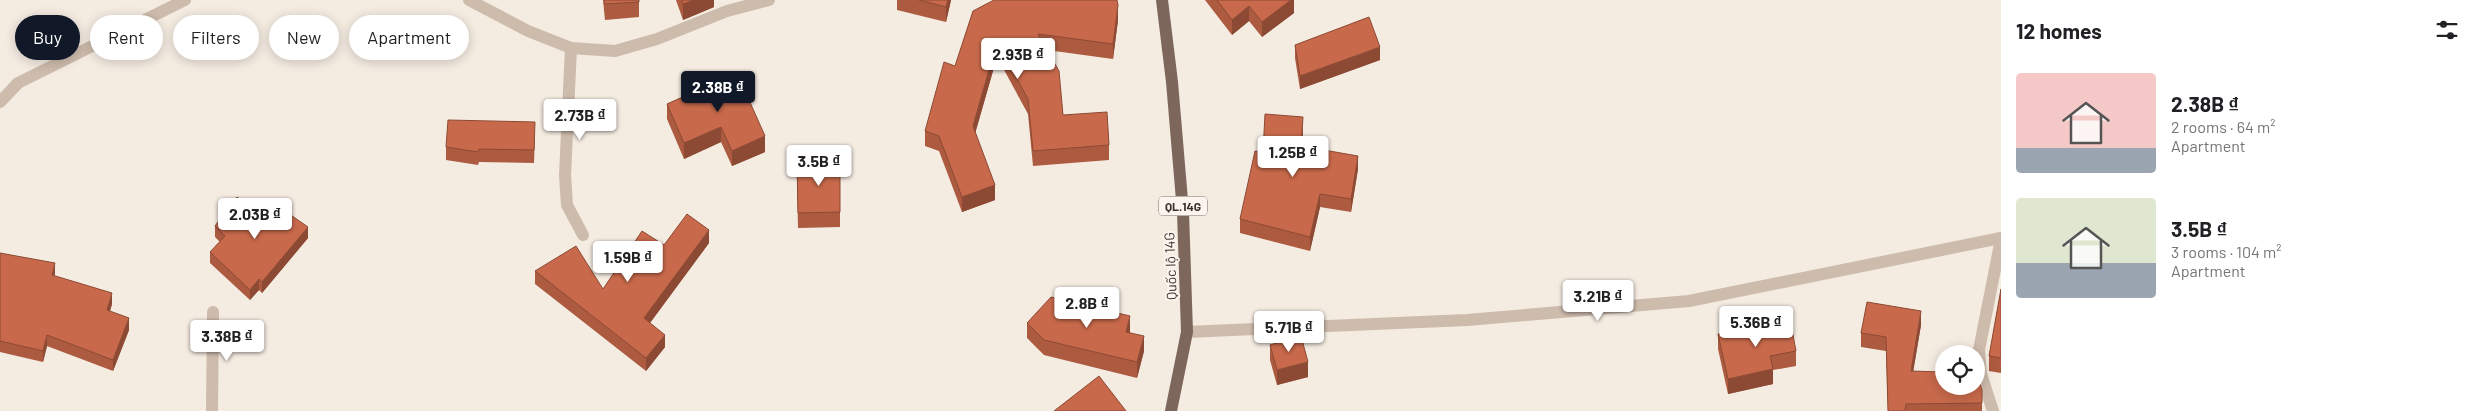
<!DOCTYPE html>
<html lang="en">
<head>
<meta charset="utf-8">
<style>
  :root { --surface:#fff; --page:#f2f2f2; --text:#202124; --muted:#757577; --accent:#111827 }
  body { margin:0; font-family:Barlow,sans-serif; background:var(--page); color:var(--text); height:100vh; display:flex; flex-direction:column; font-size:19px; white-space:nowrap }
  * { box-sizing:border-box; margin:0 }
  p { font-size:16px; color:var(--muted) }
  .icon { flex:none; width:28px; height:28px; fill:none; stroke:currentColor; stroke-width:2; stroke-linecap:round; stroke-linejoin:round }
  .map { position:relative; flex:1; overflow:hidden }
  .sheet { display:flex; flex-direction:column; background:var(--surface); width:475px }
  .sheet>* { flex:none }
  .top-card { position:absolute; left:15px; top:15px; width:475px; height:45px; display:flex; gap:10px }
  .fabs { position:absolute; left:1935px; top:345px; display:grid; gap:10px }
  .fabs a { display:grid; place-items:center; width:50px; height:50px; border-radius:50%; background:var(--surface); box-shadow:0 2px 12px #0003; font-size:25px }
  .price { position:absolute; translate:-50% -42px; padding:0 11px; border-radius:5px; background:#fff; color:#222; font-size:16px; line-height:32px; filter:drop-shadow(0 1px 2px #0008) }
  .price::after { content:''; position:absolute; left:50%; top:30px; width:15px; height:11px; margin-left:-8px; background:inherit; clip-path:polygon(0 0,100% 0,50% 100%) }
  .price.current { background:var(--accent); color:#fff }
  ul { padding:0; list-style:none }
  li { display:flex; align-items:center; gap:15px; height:125px; padding:0 15px }
  li span { display:grid; place-items:center; flex:none; width:140px; height:100px; border-radius:5px; color:#555 }
  li>.icon { margin-inline-start:auto }
  span .icon { width:60px; height:60px; fill:#fffc; stroke-width:1 }
  li b { font-size:21px }
  h2 { display:flex; justify-content:space-between; align-items:center; height:60px; padding:0 15px; font-size:21px }
  .pill { padding:0 18px; border-radius:22px; background:var(--surface); box-shadow:0 2px 12px #0003; font-size:18px; line-height:45px }
  .pill.current { background:var(--accent); color:#fff }
  main { display:flex; flex:1; min-height:0 }
  .map>svg:first-child { display:block }
</style>
</head>
<body>
<main>
<div class="map">
<svg width="2001" height="411" viewBox="0 0 2001 411">
  <rect width="100%" height="100%" fill="#f4ebe1"/>
  <g fill="none" stroke-linecap="round" stroke-linejoin="round">
    <!-- minor -->
    <g stroke="#cdbbac" stroke-width="12">
      <polyline points="469,0 528,31 571,48 615,51 657,39 727,11 769,0"/>
      <polyline points="571,48 565,175 567,205 583,235"/>
      <polyline points="0,102 18,83 185,0"/>
      <polyline points="1187,332 1467,320 1689,301 2001,238"/>
      <polyline points="212,411 213,312"/>
      <polyline points="1993,411 1981,374 1979,350 2001,239"/>
    </g>
    <!-- primary -->
    <polyline stroke="#7d675c" stroke-width="12" points="1162,0 1172,82 1183,212 1187,332 1171,411"/>
  </g>
  <!-- wall -->
  <g fill="#ac5a40">
    <polygon points="603,0 639,0 639,17 605,20"/>
    <polygon points="676,0 714,0 714,7 683,20"/>
    <polygon points="897,0 951,0 946,22 897,10"/>
    <polygon points="1205,0 1294,0 1294,13 1262,37 1249,21 1232,35"/>
    <polygon points="973,11 1118,20 1113,59 1047,50 1063,115 1109,145 1109,160 1033,166 1028,114 997,57 975,133 995,200 962,212 939,151 925,146 925,131 955,66"/>
    <polygon points="1295,45 1380,60 1300,89 1295,58"/>
    <polygon points="737,73 765,152 732,166 721,142 684,159 667,119 667,104"/>
    <polygon points="1303,130 1302,146 1358,169 1351,212 1320,207 1310,251 1240,233 1240,219 1263,152"/>
    <polygon points="535,135 534,163 479,162 478,165 446,160 446,147"/>
    <polygon points="840,162 840,227 798,228 797,178"/>
    <polygon points="249,206 279,219 308,238 262,293 259,290 250,300 210,263 210,252 220,242 215,237 215,226"/>
    <polygon points="709,243 650,323 665,347 646,371 535,284 535,271 603,289 664,245"/>
    <polygon points="0,253 54,276 112,304 110,311 129,330 113,371 47,346 43,362 0,352"/>
    <polygon points="2001,289 2001,373 1989,371 1989,356"/>
    <polygon points="1027,323 1130,332 1144,351 1137,378 1044,355 1027,338"/>
    <polygon points="1921,325 1913,371 1982,390 1982,411 1888,411 1886,351 1861,347 1861,333"/>
    <polygon points="1718,334 1796,351 1796,366 1773,370 1773,384 1728,394 1718,349"/>
    <polygon points="1270,345 1308,377 1277,385 1270,360"/>
  </g>
  <!-- shaded-wall -->
  <g fill="#8c4a34">
    <polygon points="694,0 714,0 714,7 683,20 683,4"/>
    <polygon points="948,0 951,0 946,22 946,7"/>
    <polygon points="1291,0 1294,0 1294,13 1262,37 1262,22"/>
    <polygon points="1118,5 1118,20 1113,59 1113,44"/>
    <polygon points="1249,6 1249,21 1232,35 1232,20"/>
    <polygon points="997,42 997,57 973,141 973,126"/>
    <polygon points="1380,47 1380,60 1300,89 1300,76"/>
    <polygon points="1303,117 1303,130 1301,159 1301,146"/>
    <polygon points="721,127 721,142 684,159 684,143"/>
    <polygon points="765,136 765,152 732,166 732,151"/>
    <polygon points="1358,156 1358,169 1351,212 1351,199"/>
    <polygon points="995,185 995,200 962,212 962,197"/>
    <polygon points="1320,194 1320,207 1310,251 1310,237"/>
    <polygon points="308,227 308,238 262,293 262,282"/>
    <polygon points="709,230 709,243 644,331 644,318"/>
    <polygon points="55,263 55,274 52,287 52,275"/>
    <polygon points="259,279 259,290 250,300 250,290"/>
    <polygon points="112,293 112,304 107,321 107,310"/>
    <polygon points="1921,311 1921,325 1911,385 1911,371"/>
    <polygon points="1130,316 1130,332 1126,347 1126,332"/>
    <polygon points="129,318 129,330 113,371 113,360"/>
    <polygon points="47,335 47,346 43,362 43,351"/>
    <polygon points="665,335 665,347 646,371 646,358"/>
    <polygon points="1144,336 1144,351 1137,378 1137,362"/>
    <polygon points="1308,362 1308,377 1277,385 1277,370"/>
    <polygon points="1773,369 1773,384 1728,394 1728,379"/>
  </g>
  <!-- building -->
  <g fill="#c8694b" stroke="#8c4a34">
    <polygon points="604,0 639,0 639,2 605,4"/>
    <polygon points="682,0 694,0 683,4"/>
    <polygon points="919,0 948,0 946,7"/>
    <polygon points="994,0 1117,0 1118,5 1113,44 1038,34 1059,71 1063,115 1107,112 1109,145 1033,151 1028,99 997,42 973,126 995,185 962,197 939,136 925,131 944,62 955,66 973,11"/>
    <polygon points="1217,0 1291,0 1262,22 1249,6 1232,20"/>
    <polygon points="1369,17 1380,47 1300,76 1295,45"/>
    <polygon points="737,73 765,136 732,151 721,127 684,143 667,104"/>
    <polygon points="1265,114 1303,117 1301,146 1358,156 1351,199 1320,194 1310,237 1240,219 1255,151 1263,152"/>
    <polygon points="448,120 535,122 534,150 479,149 478,152 446,147"/>
    <polygon points="840,162 840,212 798,213 797,163"/>
    <polygon points="237,197 249,206 255,198 279,219 285,211 308,227 262,282 259,279 250,290 210,252 225,236 215,226"/>
    <polygon points="687,214 709,230 644,318 665,335 646,358 535,271 576,246 603,289 642,231 664,245"/>
    <polygon points="0,253 55,263 52,275 112,293 107,310 129,318 113,360 47,335 43,351 0,341"/>
    <polygon points="2001,289 2001,358 1989,356"/>
    <polygon points="1051,297 1130,316 1126,332 1144,336 1137,362 1044,340 1027,323"/>
    <polygon points="1867,302 1921,311 1911,371 1944,372 1944,386 1976,386 1976,373 1982,390 1982,403 1906,404 1905,411 1888,411 1886,337 1861,333"/>
    <polygon points="1790,319 1796,351 1770,356 1773,369 1728,379 1718,334"/>
    <polygon points="1301,336 1308,362 1277,370 1270,345"/>
    <polygon points="1099,376 1126,411 1054,411"/>
  </g>
  <g text-anchor="middle" dominant-baseline="central" stroke-width="4" stroke-linejoin="round" paint-order="stroke">
    <!-- shield labels -->
    <rect fill="#fbf5ee" stroke="#756b66" stroke-width="1" x="1159" y="196.5" width="48" height="19" rx="4"/>
    <g font-size="12" font-weight="bold" fill="#3b302b">
      <text x="1183" y="206">QL.14G</text>
    </g>
    <!-- street labels -->
    <g font-size="14" fill="#3b302b" stroke="#fbf5ee">
      <text transform="translate(1170 266) rotate(-92)">Quốc lộ 14G</text>
    </g>
  </g>
</svg>
<div class="fabs">
<a><svg class="icon" aria-label="locate" viewBox="0 0 24 24"><circle cx="12" cy="12" r="6"/><path d="M12 2v4M12 18v4M2 12h4M18 12h4"/></svg></a>
</div>
<b class="price" style="left:1018px;top:80px">2.93B ₫</b>
<b class="price current" style="left:718px;top:113px">2.38B ₫</b>
<b class="price" style="left:580px;top:141px">2.73B ₫</b>
<b class="price" style="left:1293px;top:178px">1.25B ₫</b>
<b class="price" style="left:819px;top:187px">3.5B ₫</b>
<b class="price" style="left:255px;top:240px">2.03B ₫</b>
<b class="price" style="left:628px;top:283px">1.59B ₫</b>
<b class="price" style="left:1598px;top:322px">3.21B ₫</b>
<b class="price" style="left:1087px;top:329px">2.8B ₫</b>
<b class="price" style="left:1756px;top:348px">5.36B ₫</b>
<b class="price" style="left:1289px;top:353px">5.71B ₫</b>
<b class="price" style="left:227px;top:362px">3.38B ₫</b>
<div class="top-card">
<a class="pill current">Buy</a>
<a class="pill">Rent</a>
<a class="pill">Filters</a>
<a class="pill">New</a>
<a class="pill">Apartment</a>
</div>
</div>
<section class="sheet">
<h2>12 homes<svg class="icon" aria-label="filters" viewBox="0 0 24 24"><path d="M4 7h16M4 17h16"/><circle cx="9" cy="7" r="2"/><circle cx="15" cy="17" r="2"/></svg></h2>
<ul>
<li><span style="background:linear-gradient(#f6c9c9 75%,#9aa5b1 0)"><svg class="icon" aria-label="home" viewBox="0 0 24 24"><path d="M3 11l9-7 9 7M6 9v11h12V9"/></svg></span><div><b>2.38B ₫</b><p>2 rooms · 64 m²</p><p>Apartment</p></div></li>
<li><span style="background:linear-gradient(#dfe7d0 65%,#9aa5b1 0)"><svg class="icon" aria-label="home" viewBox="0 0 24 24"><path d="M3 11l9-7 9 7M6 9v11h12V9"/></svg></span><div><b>3.5B ₫</b><p>3 rooms · 104 m²</p><p>Apartment</p></div></li>
</ul>
</section>
</main>
</body>
</html>
